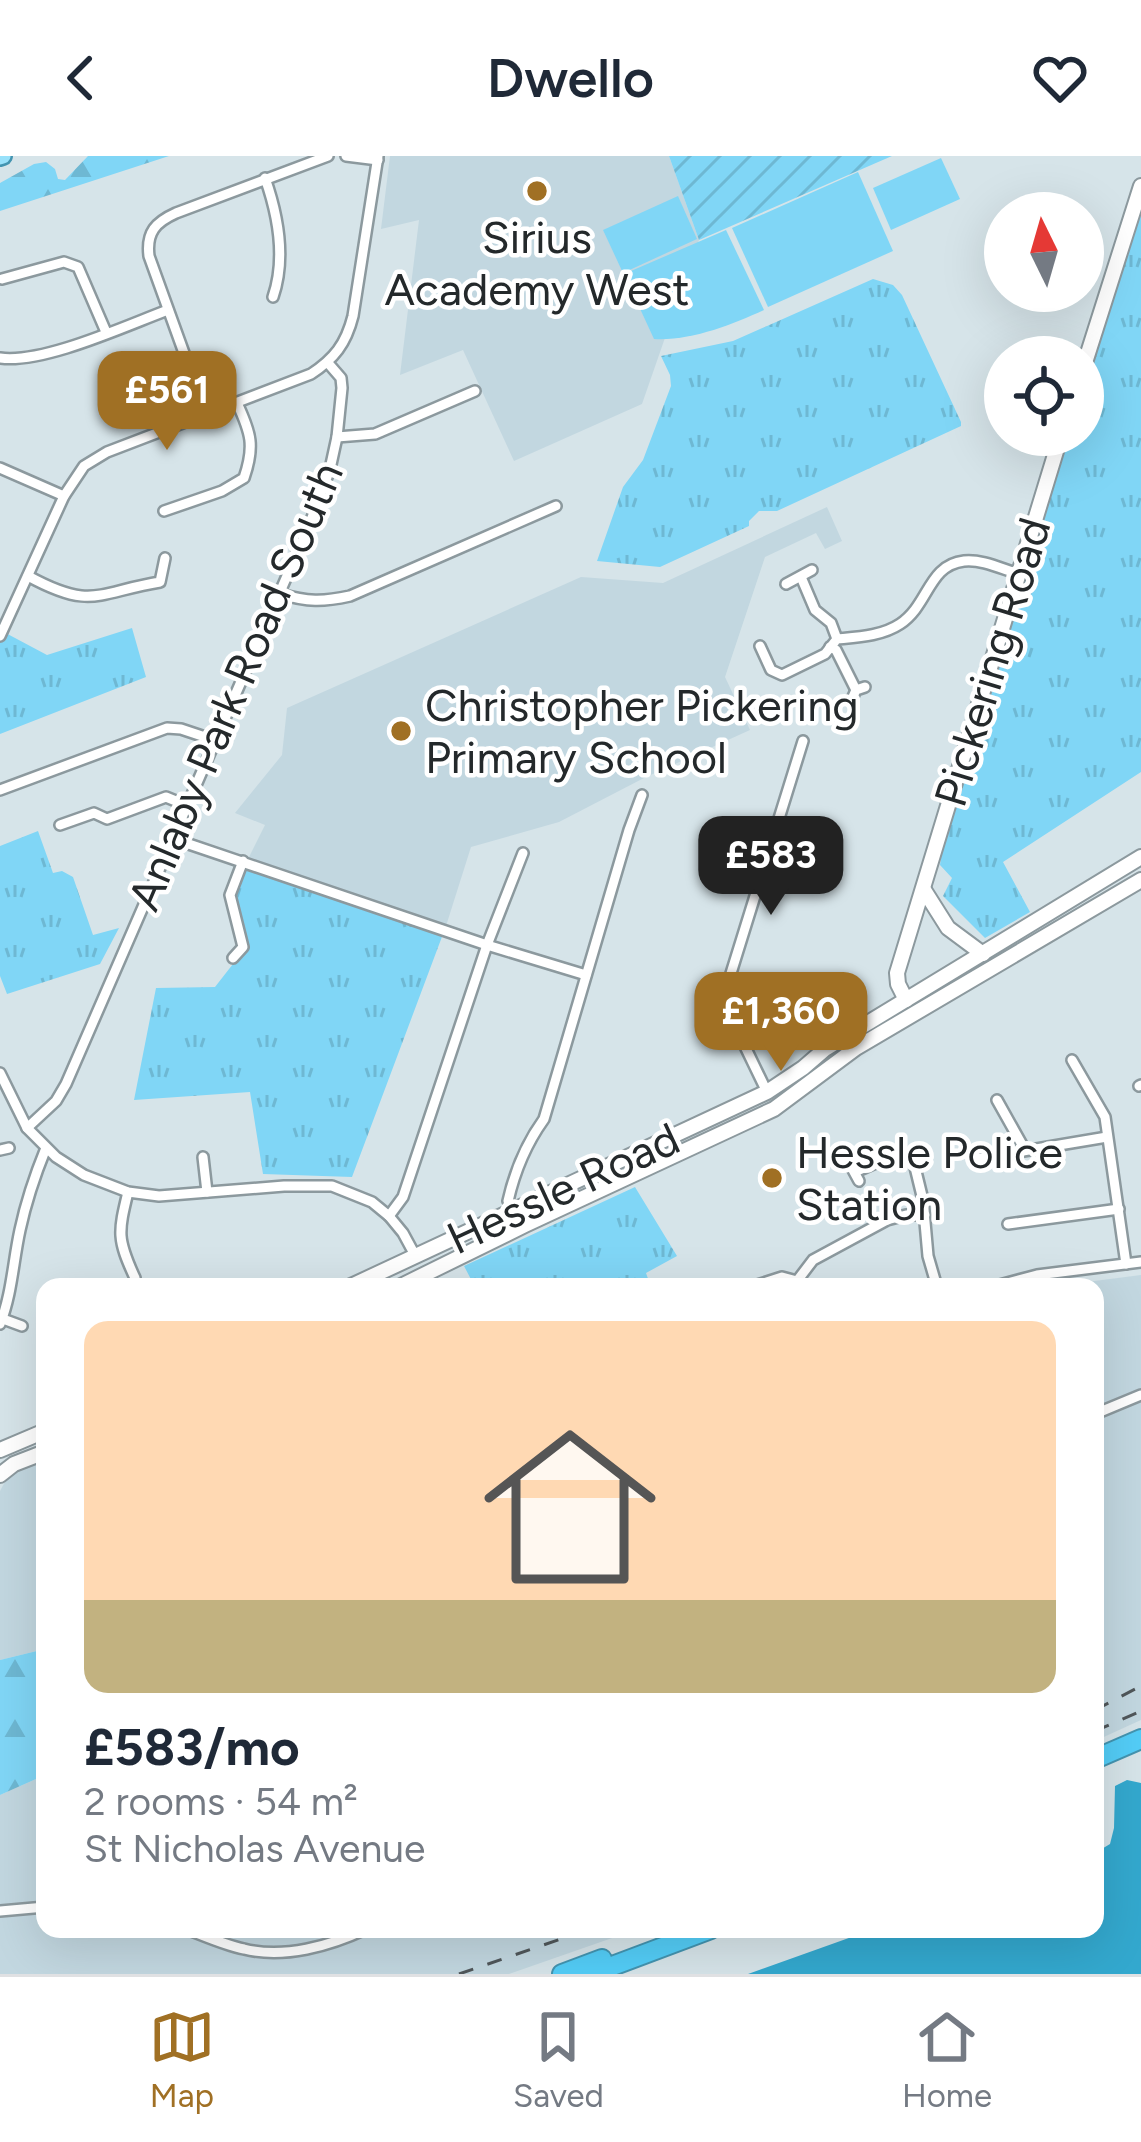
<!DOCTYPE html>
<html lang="en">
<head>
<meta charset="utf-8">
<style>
  :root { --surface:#fff; --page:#f6f6f7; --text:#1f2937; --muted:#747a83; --line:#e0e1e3; --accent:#a07024 }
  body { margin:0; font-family:Figtree,sans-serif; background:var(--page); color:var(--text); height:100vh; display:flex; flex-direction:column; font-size:45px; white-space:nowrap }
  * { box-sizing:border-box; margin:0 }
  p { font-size:39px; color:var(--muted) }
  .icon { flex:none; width:66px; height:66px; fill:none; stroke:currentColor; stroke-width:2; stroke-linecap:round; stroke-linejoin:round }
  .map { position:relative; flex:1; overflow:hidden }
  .details { position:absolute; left:36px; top:1122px; width:1068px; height:660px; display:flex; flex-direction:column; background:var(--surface); border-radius:24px; box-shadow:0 12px 48px #0002 }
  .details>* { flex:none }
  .needle { width:78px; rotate:355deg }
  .tools { position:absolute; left:984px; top:36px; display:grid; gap:24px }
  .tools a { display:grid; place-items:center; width:120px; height:120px; border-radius:50%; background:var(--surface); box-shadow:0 12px 48px #0002; font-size:60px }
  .price { position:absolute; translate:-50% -102px; padding:0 27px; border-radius:24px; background:var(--accent); color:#fff; font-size:39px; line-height:78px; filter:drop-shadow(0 3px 6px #0008) }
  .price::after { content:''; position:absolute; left:50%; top:72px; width:36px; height:27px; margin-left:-18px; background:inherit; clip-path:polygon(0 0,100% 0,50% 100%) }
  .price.on { background:#222; color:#fff }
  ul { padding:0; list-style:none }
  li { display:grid; align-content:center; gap:24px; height:636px; padding:0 48px }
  li span { display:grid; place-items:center; height:372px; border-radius:24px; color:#555 }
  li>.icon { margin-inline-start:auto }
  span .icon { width:216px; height:216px; fill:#fffc; stroke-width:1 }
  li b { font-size:51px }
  header { display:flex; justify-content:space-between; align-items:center; height:156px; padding:0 48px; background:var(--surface); font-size:54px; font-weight:600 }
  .dock { display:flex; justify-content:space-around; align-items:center; height:168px; border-top:3px solid var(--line); background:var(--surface); font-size:33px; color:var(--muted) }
  .dock a { display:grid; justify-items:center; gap:6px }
  .dock .on { color:var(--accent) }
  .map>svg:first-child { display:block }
</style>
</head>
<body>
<header><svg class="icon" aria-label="back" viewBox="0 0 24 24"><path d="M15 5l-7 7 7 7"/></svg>Dwello<svg class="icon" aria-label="heart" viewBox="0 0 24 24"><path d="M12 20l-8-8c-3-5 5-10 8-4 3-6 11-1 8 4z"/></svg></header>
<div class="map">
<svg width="1141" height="1818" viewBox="0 0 1141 1818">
  <defs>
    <pattern id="grass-tufts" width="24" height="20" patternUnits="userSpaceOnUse" patternTransform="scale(3)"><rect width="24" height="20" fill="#80d6f6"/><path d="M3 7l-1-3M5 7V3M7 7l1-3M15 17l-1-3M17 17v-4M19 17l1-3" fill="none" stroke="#6eb8d3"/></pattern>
    <pattern id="forest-firs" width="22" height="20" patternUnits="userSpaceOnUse" patternTransform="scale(3)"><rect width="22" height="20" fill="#80d6f6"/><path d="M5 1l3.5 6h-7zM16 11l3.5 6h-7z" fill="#6eb8d3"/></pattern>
    <pattern id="garden-furrows" width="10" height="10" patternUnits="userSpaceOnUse" patternTransform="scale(3)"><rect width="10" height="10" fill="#80d6f6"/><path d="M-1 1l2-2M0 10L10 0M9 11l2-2" fill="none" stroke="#6eb8d3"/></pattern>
  </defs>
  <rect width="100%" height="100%" fill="#d6e4e9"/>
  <!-- built -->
  <g fill="#c2d7e0">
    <polygon points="390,0 669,0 699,84 642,248 514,305 463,194 400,219 419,64 381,73"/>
    <polygon points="827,351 842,385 825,393 816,377 765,401 725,521 750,574 644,622 559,666 471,691 446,770 248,703 265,669 235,657 282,599 287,552 581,421 663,427"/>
    <polygon points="1141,1119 1141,1564 1095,1585 1095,1131 1048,1131"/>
    <polygon points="45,1300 45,1493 0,1504 0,1335 7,1322 19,1312"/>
    <polygon points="45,1619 45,1773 638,1773 509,1818 0,1818 0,1639"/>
  </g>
  <!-- grass -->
  <g fill="url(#grass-tufts)">
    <polygon points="1141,38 1141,616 1003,706 1030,756 985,782 943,740 952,722 940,709 944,681 1067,279 1083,279 1083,227"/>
    <polygon points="873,123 893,129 902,139 961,266 961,270 777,355 759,355 749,365 749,370 660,411 597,405 623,331 643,304 671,230 670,219 661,200 733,185"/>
    <polygon points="132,472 146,521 0,578 0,474 47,499"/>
    <polygon points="38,675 53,717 62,715 73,721 93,779 119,772 100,808 7,838 0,820 0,690"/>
    <polygon points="248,703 446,770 352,1021 263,1018 250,936 134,944 156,832 215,831 247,790 236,737"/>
    <polygon points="635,1031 677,1100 646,1117 651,1131 475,1131 464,1110"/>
  </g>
  <!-- forest -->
  <g fill="url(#forest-firs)">
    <polygon points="88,0 169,0 0,55 0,27 34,8 46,6 55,13 58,23 65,24"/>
    <polygon points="45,1493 45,1619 0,1639 0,1504"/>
  </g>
  <!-- garden -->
  <polygon fill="url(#garden-furrows)" points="669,0 892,0 699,84"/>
  <!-- pitch -->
  <g fill="#80d6f6">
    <polygon points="941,2 960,43 891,74 873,32"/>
    <polygon points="858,16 893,95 768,151 732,72"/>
    <polygon points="678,40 697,83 623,117 603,74"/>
    <path d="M 726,74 L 764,154 C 731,169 691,185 654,183 L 624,118 Z"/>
  </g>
  <!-- water -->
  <polygon fill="#33a8ce" points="1127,1624 1141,1627 1141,1818 748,1818 874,1773 1095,1773 1095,1697 1110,1688 1114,1672 1115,1630"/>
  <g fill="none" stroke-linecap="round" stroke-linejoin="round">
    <defs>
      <g id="street">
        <polyline points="346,0 378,4"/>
        <path d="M 265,22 C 278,59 286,103 273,141"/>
        <polyline points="2,123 64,106 78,111 106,176"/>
        <path d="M 0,202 C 43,208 125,170 168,154"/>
        <path d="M 206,258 L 149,100 C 146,76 156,66 176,57 L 328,0"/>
        <polyline points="337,281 375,278 475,235"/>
        <polyline points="0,312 64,340"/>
        <path d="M 164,355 L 222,335 L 244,322 C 255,290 251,277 237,247"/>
        <path d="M 28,420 C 92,455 98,436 160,426 L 165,402"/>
        <polyline points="801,421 815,454 831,467 837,483"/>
        <polyline points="786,428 812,414"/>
        <path d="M 281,438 C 307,446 323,446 350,440 L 556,350"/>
        <path d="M 0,480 L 64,340 L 84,310 L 107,296 L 311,218 C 334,203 346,188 353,160 L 378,0"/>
        <path d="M 760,490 L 771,514 L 782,519 L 825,498 L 837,483 C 858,481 882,480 900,468 C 929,449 928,409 964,405 C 982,403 1002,413 1019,418"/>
        <polyline points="830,491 836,494 856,534"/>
        <polyline points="852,543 856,534 865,531"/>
        <polyline points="0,634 167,572 181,573 217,585"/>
        <polyline points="60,669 94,657 107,663 166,641 188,650"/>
        <polyline points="174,683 487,789 586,819"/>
        <polyline points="233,802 243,791 230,739 243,705"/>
        <polyline points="1072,904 1105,961 1126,1108"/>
        <polyline points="0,917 27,972 56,1001 84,1019 128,1036 159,1040 284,1030 332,1030 372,1046 389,1060 403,1077 416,1101"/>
        <polyline points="1139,930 1141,929"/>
        <polyline points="767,936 726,851 728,827 803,585"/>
        <polyline points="997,944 1025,994"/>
        <polyline points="27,972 56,945 66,928 310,367 330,313 337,281 342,232 341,222 328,207"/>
        <polyline points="0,994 9,992"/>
        <polyline points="203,1001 207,1036"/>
        <polyline points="847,1003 859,1025"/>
        <polyline points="976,1003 1107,981"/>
        <polyline points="855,1016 880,1005 912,999 923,1044 928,1100 937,1131"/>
        <path d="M 128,1036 C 118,1077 117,1083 135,1122"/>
        <path d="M 516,1055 L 508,1045 C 515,1014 526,988 544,963 L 629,674 L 642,639"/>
        <polyline points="389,1060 403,1041 487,789 523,697"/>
        <polyline points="1008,1068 1119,1053"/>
        <polyline points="751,1131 782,1121 797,1125 813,1104 887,1064 906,1059 925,1059"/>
        <polyline points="992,1131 1037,1119 1141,1106"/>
        <polyline points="3,1163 22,1170"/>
        <path d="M 0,1168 C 12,1138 13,1106 20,1074 C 26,1046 35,1019 46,992"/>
        <polyline points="1095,1258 1141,1239"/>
        <polyline points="0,1755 45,1751"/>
        <path d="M 189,1774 C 207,1781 225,1789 244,1793 C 284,1803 330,1790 366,1773"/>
      </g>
      <g id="secondary">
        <polyline points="1083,213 1141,30"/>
        <polyline points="924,734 948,772 983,798"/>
        <polyline points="906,844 898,828 897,817 1061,279"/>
        <polyline points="349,1131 767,936 803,912 825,893 1141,701"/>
        <polyline points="399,1131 525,1069 774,953 856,892 1141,724"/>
        <polyline points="0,1294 45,1275"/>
        <polyline points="0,1319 14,1308 45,1296"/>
      </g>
      <polyline id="primary" points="0,1 3,0"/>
      <g id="highway">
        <polyline points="1095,1603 1141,1583"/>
        <polyline points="562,1818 602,1803"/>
        <polyline points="591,1818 711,1773"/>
      </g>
    </defs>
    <!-- street casing -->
    <use href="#street" stroke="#8c999e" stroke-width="14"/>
    <!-- secondary casing -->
    <use href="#secondary" stroke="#8c999e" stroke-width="18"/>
    <!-- primary casing -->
    <use href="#primary" stroke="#4394b0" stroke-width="20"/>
    <!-- highway casing -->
    <use href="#highway" stroke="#4394b0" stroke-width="22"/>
    <!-- street -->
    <use href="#street" stroke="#fff" stroke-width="9"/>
    <!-- secondary -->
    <use href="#secondary" stroke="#fff" stroke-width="14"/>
    <!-- primary -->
    <use href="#primary" stroke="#98e1fa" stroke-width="15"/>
    <!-- highway -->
    <use href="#highway" stroke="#53cdf7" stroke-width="18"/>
    <!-- rail -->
    <g stroke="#50575a" stroke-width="3" stroke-dasharray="15 15" stroke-linecap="butt">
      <polyline points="1095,1554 1141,1530"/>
      <polyline points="1095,1575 1141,1555"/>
      <polyline points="459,1818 590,1773"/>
    </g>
  </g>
  <!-- markers -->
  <g fill="#a07024" stroke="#fff" stroke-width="4.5">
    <circle cx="537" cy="35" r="12"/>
    <circle cx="401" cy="575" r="12"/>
    <circle cx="772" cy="1022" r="12"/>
  </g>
  <g text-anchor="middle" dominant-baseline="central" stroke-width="9" stroke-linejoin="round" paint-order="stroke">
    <!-- poi labels -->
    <g font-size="45" fill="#24292b" stroke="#fff" text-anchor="start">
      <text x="537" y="81" text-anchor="middle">Sirius<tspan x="537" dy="52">Academy West</tspan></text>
      <text x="425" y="549">Christopher Pickering<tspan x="425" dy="52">Primary School</tspan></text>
      <text x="796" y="996">Hessle Police<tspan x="796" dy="52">Station</tspan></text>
    </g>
    <!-- street labels -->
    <g font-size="45" fill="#24292b" stroke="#fff">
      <text transform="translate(992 506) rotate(-73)">Pickering Road</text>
      <text transform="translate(235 530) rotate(-67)">Anlaby Park Road South</text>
      <text transform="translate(563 1032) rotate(-25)">Hessle Road</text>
    </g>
  </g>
</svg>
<div class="tools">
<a><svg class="needle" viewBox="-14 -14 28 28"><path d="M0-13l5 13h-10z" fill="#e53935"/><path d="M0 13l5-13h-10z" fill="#747a83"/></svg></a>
<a><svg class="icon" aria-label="locate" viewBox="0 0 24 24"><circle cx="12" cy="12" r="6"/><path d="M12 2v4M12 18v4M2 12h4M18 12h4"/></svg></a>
</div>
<b class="price" style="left:167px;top:297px">£561</b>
<b class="price on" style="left:771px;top:762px">£583</b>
<b class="price" style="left:781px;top:918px">£1,360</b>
<section class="details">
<ul>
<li><span style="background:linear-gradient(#ffd9b3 75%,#c2b280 0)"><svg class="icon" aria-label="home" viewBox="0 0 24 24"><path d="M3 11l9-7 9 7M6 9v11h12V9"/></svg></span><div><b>£583/mo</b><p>2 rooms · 54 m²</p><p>St Nicholas Avenue</p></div></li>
</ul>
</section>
</div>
<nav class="dock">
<a class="on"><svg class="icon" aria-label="map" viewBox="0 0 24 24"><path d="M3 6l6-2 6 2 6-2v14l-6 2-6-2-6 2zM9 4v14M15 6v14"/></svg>Map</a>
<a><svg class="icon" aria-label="saved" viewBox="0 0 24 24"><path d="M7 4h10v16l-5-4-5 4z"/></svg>Saved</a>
<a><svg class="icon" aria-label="home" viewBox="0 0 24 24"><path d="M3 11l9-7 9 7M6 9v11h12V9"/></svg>Home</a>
</nav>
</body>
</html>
